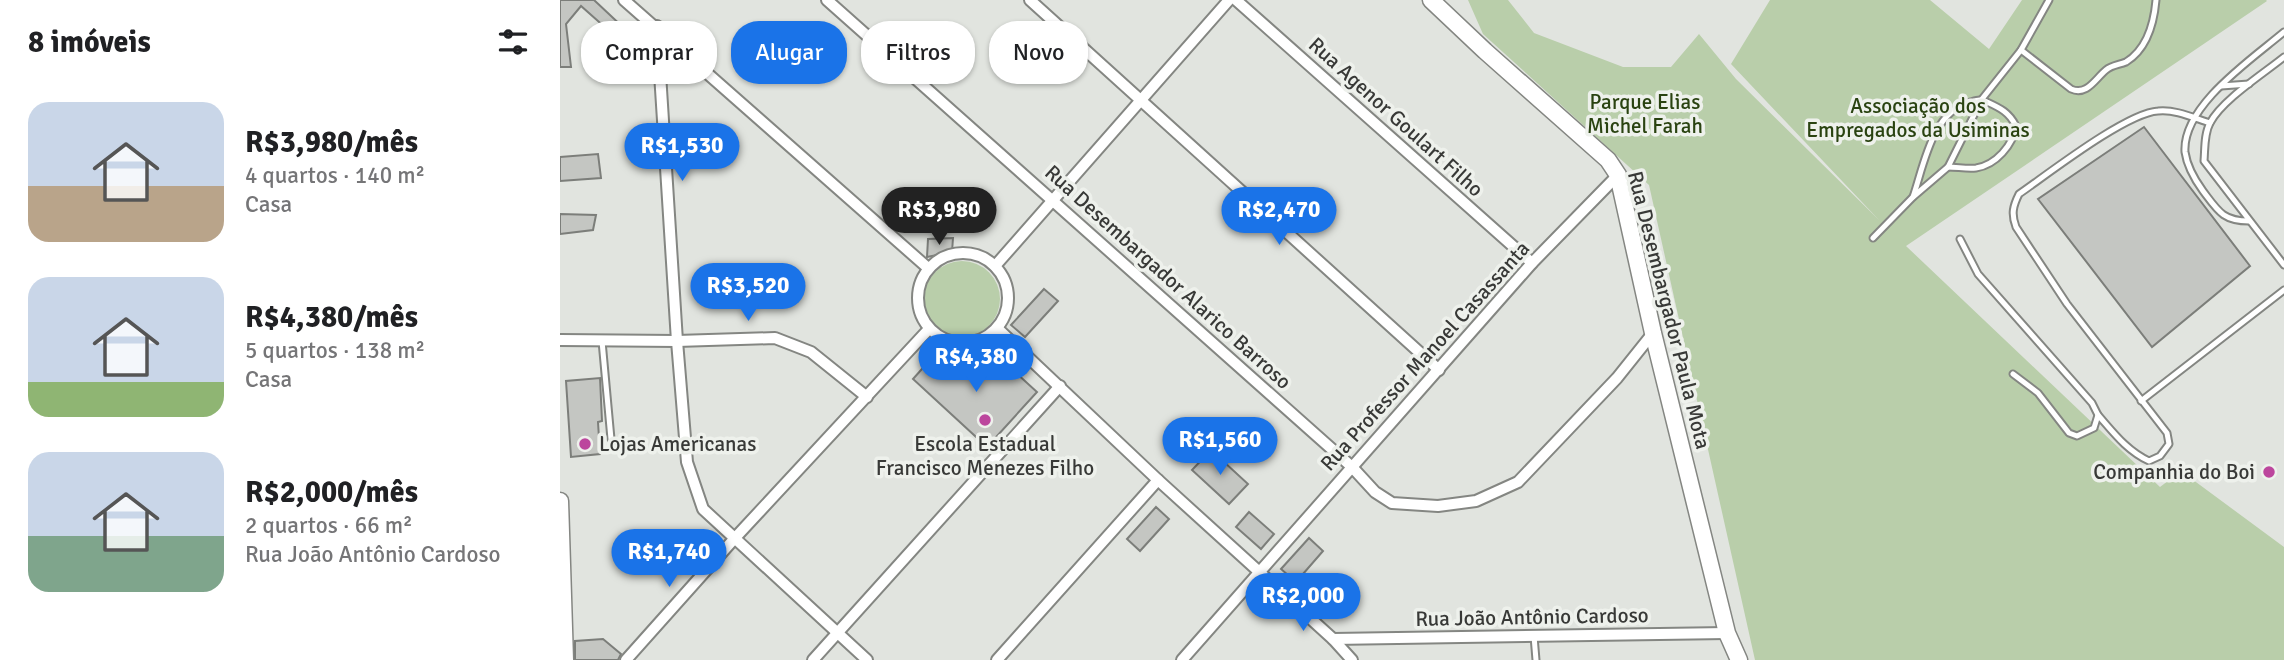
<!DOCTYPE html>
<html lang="pt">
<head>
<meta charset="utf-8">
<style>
  :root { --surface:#fff; --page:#f6f6f6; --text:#202124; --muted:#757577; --accent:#1a73e8 }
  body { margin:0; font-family:Signika,sans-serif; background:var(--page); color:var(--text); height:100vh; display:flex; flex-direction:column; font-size:26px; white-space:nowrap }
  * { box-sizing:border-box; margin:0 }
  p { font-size:23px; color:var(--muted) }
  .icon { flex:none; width:38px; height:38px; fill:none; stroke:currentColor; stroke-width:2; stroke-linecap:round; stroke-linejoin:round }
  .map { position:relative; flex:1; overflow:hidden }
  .panel { display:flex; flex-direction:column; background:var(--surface); width:560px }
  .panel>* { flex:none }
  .hud { position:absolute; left:21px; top:21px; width:665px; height:63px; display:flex; gap:14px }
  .price { position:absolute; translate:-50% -60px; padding:0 16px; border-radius:24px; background:var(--accent); color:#fff; font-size:23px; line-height:46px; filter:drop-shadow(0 2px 4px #0008) }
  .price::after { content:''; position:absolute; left:50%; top:42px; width:21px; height:16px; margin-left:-10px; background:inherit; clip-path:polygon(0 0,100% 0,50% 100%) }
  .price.on { background:#222; color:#fff }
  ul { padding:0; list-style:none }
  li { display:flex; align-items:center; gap:21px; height:175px; padding:0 28px }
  li span { display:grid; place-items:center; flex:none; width:196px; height:140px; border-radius:21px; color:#555 }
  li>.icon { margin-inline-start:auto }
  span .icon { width:84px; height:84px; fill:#fffc; stroke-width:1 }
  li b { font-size:30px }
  h2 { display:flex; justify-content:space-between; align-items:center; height:84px; padding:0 28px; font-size:30px }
  .chip { padding:0 24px; border-radius:28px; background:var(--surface); box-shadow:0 2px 5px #0004; font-size:24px; line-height:63px }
  .chip.on { background:var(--accent); color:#fff }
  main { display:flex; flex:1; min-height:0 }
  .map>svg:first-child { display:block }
</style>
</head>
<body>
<main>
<section class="panel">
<h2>8 imóveis<svg class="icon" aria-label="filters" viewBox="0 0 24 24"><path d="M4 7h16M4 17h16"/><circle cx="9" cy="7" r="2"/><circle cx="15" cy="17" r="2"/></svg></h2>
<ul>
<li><span style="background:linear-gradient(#c9d6e8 60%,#b9a48a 0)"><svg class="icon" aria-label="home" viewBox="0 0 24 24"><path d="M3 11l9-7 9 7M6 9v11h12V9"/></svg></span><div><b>R$3,980/mês</b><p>4 quartos · 140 m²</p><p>Casa</p></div></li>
<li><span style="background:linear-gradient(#c9d6e8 75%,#8fb573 0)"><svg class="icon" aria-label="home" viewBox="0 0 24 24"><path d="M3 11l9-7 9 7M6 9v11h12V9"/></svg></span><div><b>R$4,380/mês</b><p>5 quartos · 138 m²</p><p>Casa</p></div></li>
<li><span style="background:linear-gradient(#c9d6e8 60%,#7fa58c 0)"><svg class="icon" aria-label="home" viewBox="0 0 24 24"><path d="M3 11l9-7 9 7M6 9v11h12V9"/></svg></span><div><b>R$2,000/mês</b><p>2 quartos · 66 m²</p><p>Rua João Antônio Cardoso</p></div></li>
</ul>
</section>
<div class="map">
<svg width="1724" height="660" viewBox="0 0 1724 660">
  <rect width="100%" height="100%" fill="#e1e4df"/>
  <!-- green -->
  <g fill="#b9ceaa">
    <polygon points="908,0 948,0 974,33 1063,67 1111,67 1139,34 1176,79 1319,220 1171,64 1210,0 1370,0 1429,49 1462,0 1706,0 1707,1 1346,246 1600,487 1621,471 1724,547 1724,660 1195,660 1089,185 923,34"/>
    <circle cx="402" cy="299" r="38"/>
  </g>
  <!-- building -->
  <g fill="#c4c6c2" stroke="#7c7e7a" stroke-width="2">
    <polygon points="0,0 34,0 82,45 74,53 21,6 6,24 11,67 0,67"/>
    <polygon points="1584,127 1690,266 1592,347 1478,199"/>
    <polygon points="38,154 41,178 0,181 0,157"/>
    <polygon points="0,214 36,215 33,230 0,234"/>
    <polygon points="393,238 392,252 367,257 368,239"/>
    <polygon points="484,289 498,301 465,337 451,325"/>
    <polygon points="378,351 402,373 421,351 449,376 454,371 477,392 427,447 353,379"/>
    <polygon points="40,378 42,421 38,422 40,454 11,457 6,381"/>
    <polygon points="651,450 688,484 669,504 632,470"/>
    <polygon points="596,507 609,519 580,551 567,539"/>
    <polygon points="689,512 714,534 701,549 676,527"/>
    <polygon points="749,538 763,551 736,582 721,569"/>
    <polygon points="43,639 61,654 58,660 15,660 15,641"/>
  </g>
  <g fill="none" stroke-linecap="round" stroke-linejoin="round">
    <defs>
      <g id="lane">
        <path d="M 1461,50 L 1511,89 C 1527,96 1535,79 1546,70 C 1552,65 1559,65 1566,62 C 1587,49 1594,23 1596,0"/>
        <path d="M 1724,57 C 1703,74 1662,100 1650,123 C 1644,134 1645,149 1644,161 L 1724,265"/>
        <polyline points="1661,86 1689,84"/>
        <path d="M 1353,197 C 1364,165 1372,111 1411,102 C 1418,100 1421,99 1427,102 C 1440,108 1449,112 1456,126 C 1453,145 1436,165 1416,168 C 1407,169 1397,167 1388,167"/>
        <path d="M 1689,221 C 1663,221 1658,211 1643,191 C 1635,180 1627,166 1625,152 C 1622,106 1692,59 1724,32"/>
        <polyline points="1313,238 1353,197 1388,167 1422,99 1461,50 1489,0"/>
        <polyline points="1400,239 1418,274 1532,403 1538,415 1534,428 1517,436 1509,433 1478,393 1453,374"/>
        <polyline points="42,341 51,439"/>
        <polyline points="1581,401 1724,290"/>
        <path d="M 1538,415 C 1553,432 1567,451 1589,461 L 1600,456 L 1609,444 L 1607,433 L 1507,304 L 1456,227 C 1451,214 1453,206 1459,194 C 1488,174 1566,113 1598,111 C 1615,109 1634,118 1650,123"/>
        <polyline points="974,636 976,660"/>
      </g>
      <g id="street">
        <polyline points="64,0 368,268"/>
        <polyline points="267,0 792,467 815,492 832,503 878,506 916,501 958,482 1057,378 1093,333"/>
        <polyline points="470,0 879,370"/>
        <polyline points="676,0 972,263"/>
        <polyline points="97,26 117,341 127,462 143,509 307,660"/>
        <circle cx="403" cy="298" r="45"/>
        <polyline points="435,266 669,0"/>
        <polyline points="437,328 598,480 773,639 1167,633"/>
        <polyline points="0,340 117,341 215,338 251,352 307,397"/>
        <polyline points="773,639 792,660"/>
        <polyline points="66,660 174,539 369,329"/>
        <polyline points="253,660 500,386"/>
        <polyline points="437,660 598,480"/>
        <polyline points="622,660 972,263 1058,175"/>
      </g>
      <g id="secondary">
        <polyline points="871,0 925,51 1048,160 1058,175 1093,333 1167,633 1179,660"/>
        <polyline points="0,501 5,660"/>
      </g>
    </defs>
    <!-- lane casing -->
    <use href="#lane" stroke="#848682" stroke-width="9"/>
    <!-- street casing -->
    <use href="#street" stroke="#848682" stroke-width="14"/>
    <!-- secondary casing -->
    <use href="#secondary" stroke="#848682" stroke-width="19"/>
    <!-- lane -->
    <use href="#lane" stroke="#fff" stroke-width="5"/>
    <!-- street -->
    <use href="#street" stroke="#fff" stroke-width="10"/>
    <!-- secondary -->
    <use href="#secondary" stroke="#fff" stroke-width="16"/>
  </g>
  <!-- markers -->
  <g fill="#bc469d" stroke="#eef1ec" stroke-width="2.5">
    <circle cx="425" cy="420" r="7"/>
    <circle cx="25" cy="444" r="7"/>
    <circle cx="1709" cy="472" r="7"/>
  </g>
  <g text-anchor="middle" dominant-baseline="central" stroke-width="7" stroke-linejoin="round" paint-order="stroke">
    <!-- park labels -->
    <g font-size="21" fill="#2a4311" stroke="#eef1ec">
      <text x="1085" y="102">Parque Elias<tspan x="1085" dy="24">Michel Farah</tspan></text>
      <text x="1358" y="106">Associação dos<tspan x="1358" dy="24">Empregados da Usiminas</tspan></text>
    </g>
    <!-- street labels -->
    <g font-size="21" fill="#383937" stroke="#eef1ec">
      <text transform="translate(836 117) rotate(42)">Rua Agenor Goulart Filho</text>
      <text transform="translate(608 277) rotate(42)">Rua Desembargador Alarico Barroso</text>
      <text transform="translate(1109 310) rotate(76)">Rua Desembargador Paula Mota</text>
      <text transform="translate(865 356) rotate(-48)">Rua Professor Manoel Casassanta</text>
      <text transform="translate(972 617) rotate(-1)">Rua João Antônio Cardoso</text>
    </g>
    <!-- poi labels -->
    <g font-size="21" fill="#383937" stroke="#eef1ec" text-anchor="start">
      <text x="39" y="444">Lojas Americanas</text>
      <text x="425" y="444" text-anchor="middle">Escola Estadual<tspan x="425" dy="24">Francisco Menezes Filho</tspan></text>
      <text x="1695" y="472" text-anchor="end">Companhia do Boi</text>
    </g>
  </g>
</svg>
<b class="price" style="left:122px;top:183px">R$1,530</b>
<b class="price on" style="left:379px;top:247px">R$3,980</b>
<b class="price" style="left:719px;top:247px">R$2,470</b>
<b class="price" style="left:188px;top:323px">R$3,520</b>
<b class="price" style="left:416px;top:394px">R$4,380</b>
<b class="price" style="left:660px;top:477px">R$1,560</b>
<b class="price" style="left:109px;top:589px">R$1,740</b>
<b class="price" style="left:743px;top:633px">R$2,000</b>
<div class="hud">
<a class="chip">Comprar</a>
<a class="chip on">Alugar</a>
<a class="chip">Filtros</a>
<a class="chip">Novo</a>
</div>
</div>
</main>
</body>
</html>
